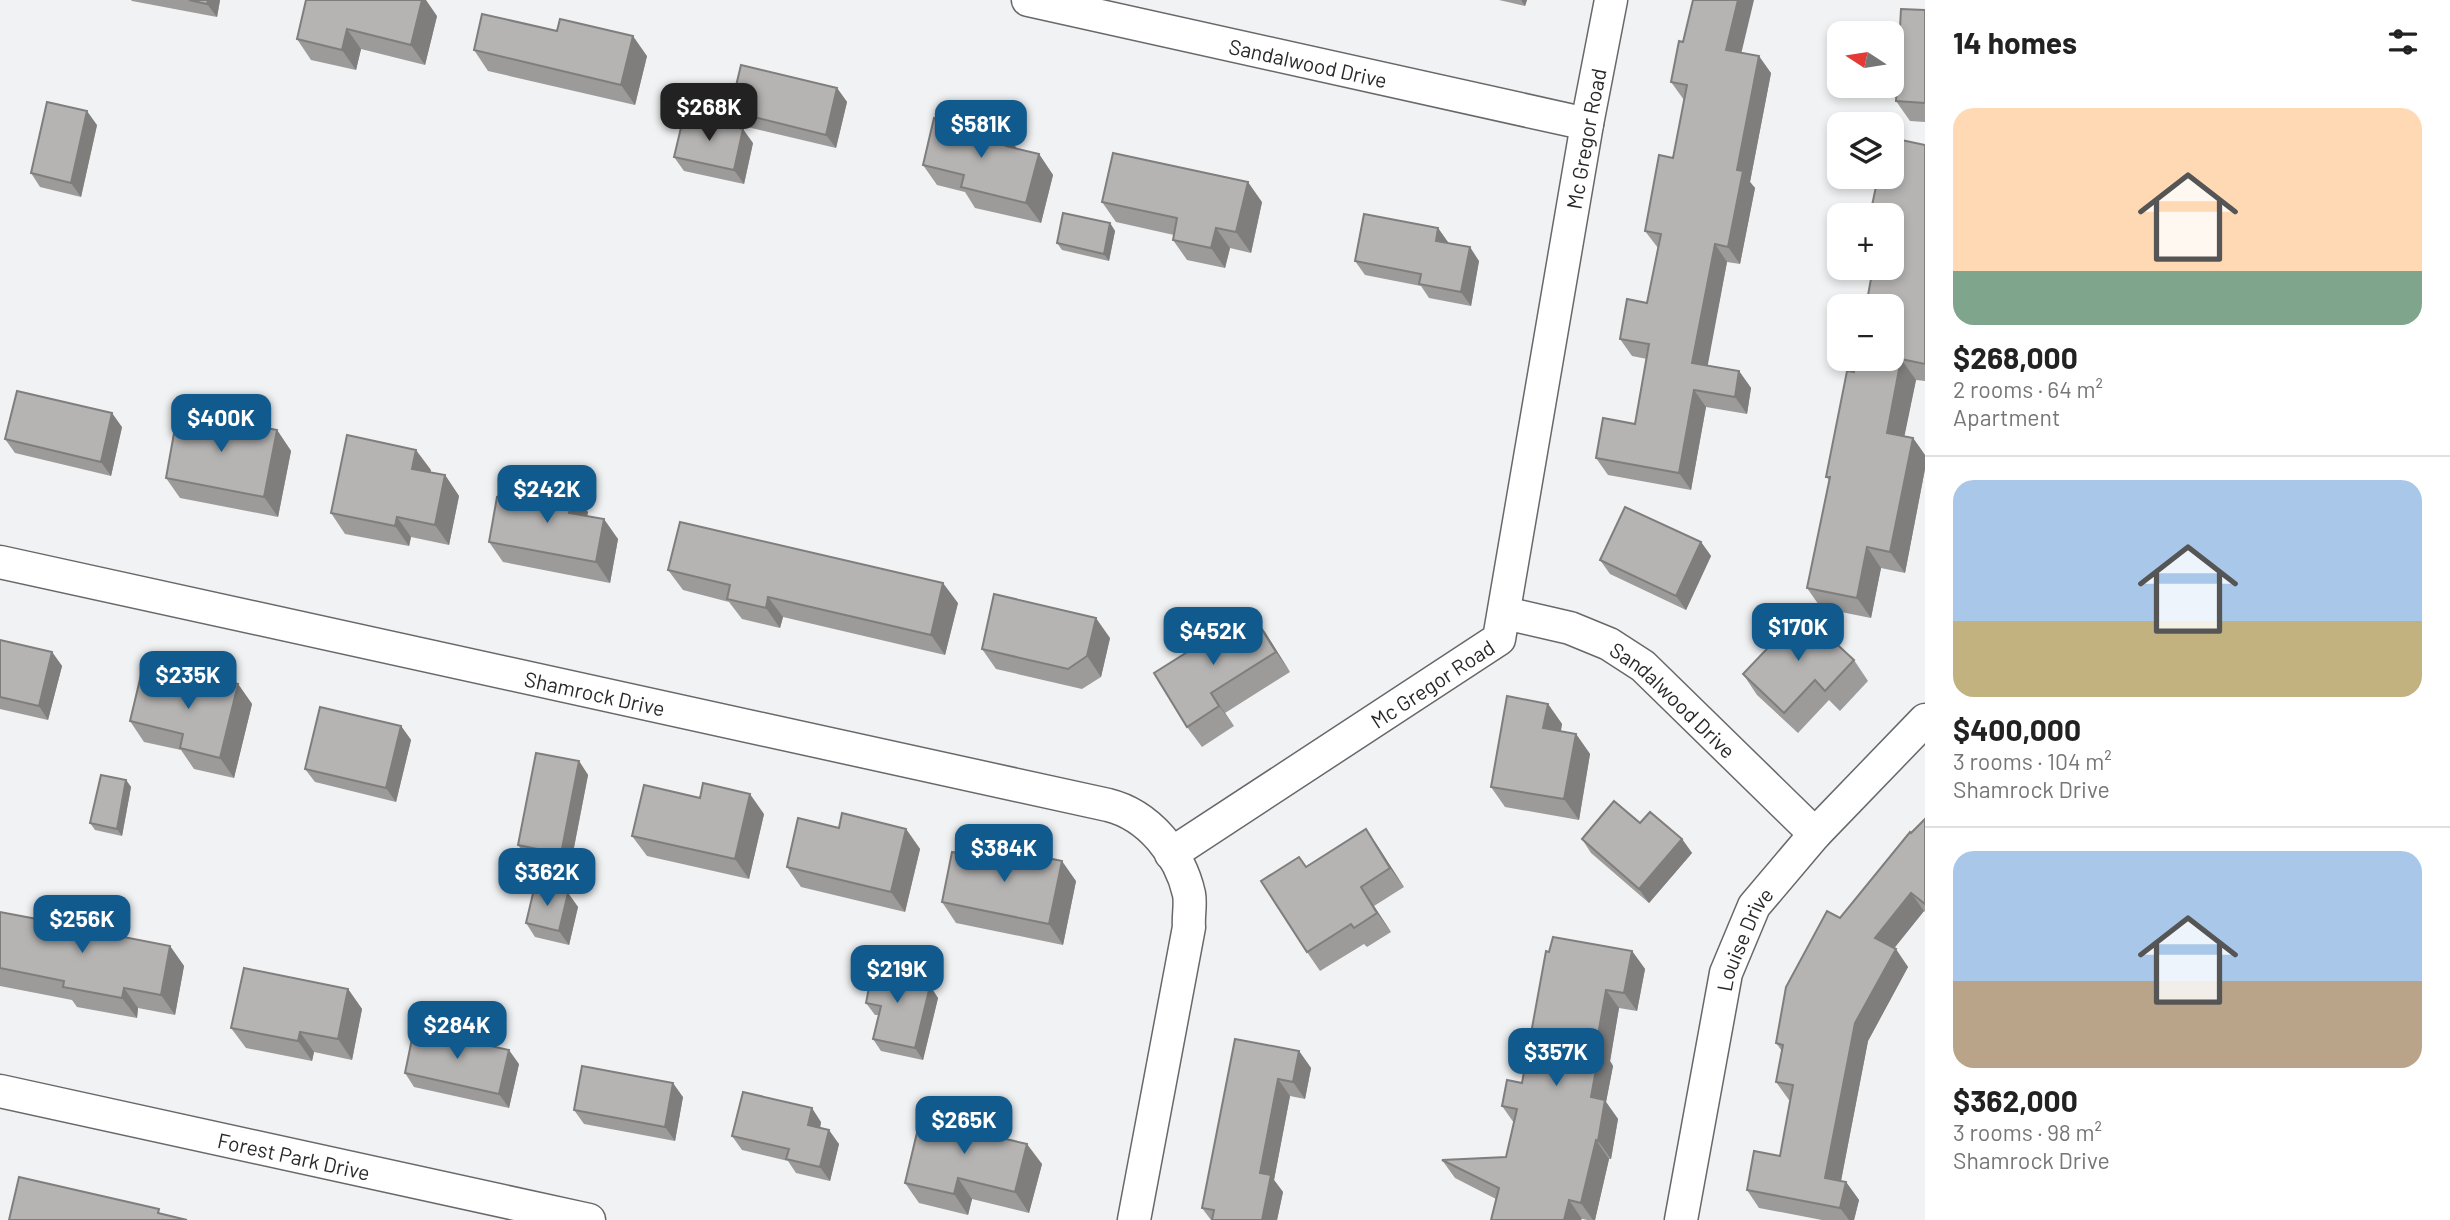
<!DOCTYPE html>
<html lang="en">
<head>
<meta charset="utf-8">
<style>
  :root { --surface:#fff; --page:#f6f6f6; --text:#222; --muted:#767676; --line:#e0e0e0; --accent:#115a8e }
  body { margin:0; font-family:Barlow,sans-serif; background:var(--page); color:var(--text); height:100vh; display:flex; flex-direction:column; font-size:26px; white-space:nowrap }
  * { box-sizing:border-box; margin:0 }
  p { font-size:23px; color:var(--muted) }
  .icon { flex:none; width:38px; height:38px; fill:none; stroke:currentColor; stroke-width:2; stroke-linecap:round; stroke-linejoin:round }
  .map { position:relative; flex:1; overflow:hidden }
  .drawer { display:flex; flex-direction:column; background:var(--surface); width:525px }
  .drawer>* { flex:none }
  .needle { width:46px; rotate:282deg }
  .buttons { position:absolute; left:1827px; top:21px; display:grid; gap:14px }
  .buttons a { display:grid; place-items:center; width:77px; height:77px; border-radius:14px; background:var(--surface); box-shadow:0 4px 10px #0003; font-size:35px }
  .price { position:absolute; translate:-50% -60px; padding:0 16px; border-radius:14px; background:var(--accent); color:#fff; font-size:23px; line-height:46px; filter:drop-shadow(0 2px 4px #0008) }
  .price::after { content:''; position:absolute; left:50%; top:42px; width:21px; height:16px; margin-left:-10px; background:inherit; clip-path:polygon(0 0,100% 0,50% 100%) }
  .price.selected { background:#222; color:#fff }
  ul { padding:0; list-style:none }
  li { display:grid; align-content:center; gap:14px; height:371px; padding:0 28px }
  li+li { border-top:2px solid var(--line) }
  li span { display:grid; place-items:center; height:217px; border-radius:21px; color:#555 }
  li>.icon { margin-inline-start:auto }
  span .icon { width:126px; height:126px; fill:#fffc; stroke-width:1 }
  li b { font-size:30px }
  h2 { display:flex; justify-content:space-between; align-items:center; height:84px; padding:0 28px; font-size:30px }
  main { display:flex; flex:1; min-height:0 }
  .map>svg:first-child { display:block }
</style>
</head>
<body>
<main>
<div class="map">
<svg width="1925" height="1220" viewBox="0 0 1925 1220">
  <rect width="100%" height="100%" fill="#f1f2f3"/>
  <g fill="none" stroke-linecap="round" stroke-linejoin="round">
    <defs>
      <g id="street">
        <path id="s1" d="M 1028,0 L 1587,124"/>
        <path id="s2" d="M 0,562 L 1108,805 C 1149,815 1180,854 1189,894 C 1191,905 1188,916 1189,927 L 1134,1220"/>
        <path id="s3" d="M 1505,613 L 1570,628 L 1609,644 L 1643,666 L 1815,834"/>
        <path id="s4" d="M 1171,854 L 1499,639 L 1587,124 L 1611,0"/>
        <path id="s5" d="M 0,1091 L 589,1220"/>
        <path id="s6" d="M 1681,1220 L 1726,973 L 1754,906 L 1815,834 L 1925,720"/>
      </g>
    </defs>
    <!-- street casing -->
    <use href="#street" stroke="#68686a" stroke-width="35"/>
    <!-- street -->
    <use href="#street" stroke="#fff" stroke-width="32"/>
  </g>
  <!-- wall -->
  <g fill="#9c9b9a">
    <polygon points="131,0 220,0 217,17 132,1"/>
    <polygon points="306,0 437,16 425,65 361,49 356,70 311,60 297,39"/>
    <polygon points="1499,0 1527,0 1525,6"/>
    <polygon points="1925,10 1925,122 1910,121 1896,101"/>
    <polygon points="474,50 647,56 635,105 488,71"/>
    <polygon points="1742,53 1771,73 1750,182 1755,188 1740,264 1727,262 1707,365 1739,371 1751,388 1747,414 1706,407 1691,490 1608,475 1596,458 1635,424 1647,359 1632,356 1620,339 1647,303 1658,248 1645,231 1673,158 1684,100 1671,82"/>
    <polygon points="837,88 847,102 836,148 739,125 730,111"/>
    <polygon points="97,125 81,197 40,187 31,173"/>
    <polygon points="753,143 744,184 684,171 674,157"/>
    <polygon points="1925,145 1925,381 1916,380 1904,436 1913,438 1925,455 1925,469 1905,573 1881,568 1871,618 1821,608 1807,588 1829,480 1826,477 1854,372 1872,276 1866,268 1892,268"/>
    <polygon points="1017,149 1039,154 1053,175 1041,223 975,208 965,192 937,185 923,165"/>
    <polygon points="1102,202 1262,202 1251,253 1230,248 1225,268 1187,260 1173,240 1174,235 1116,222"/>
    <polygon points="1110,223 1115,231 1109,261 1062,250 1057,243"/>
    <polygon points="1438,228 1448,243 1479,261 1471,306 1429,298 1421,286 1365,275 1355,261"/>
    <polygon points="122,427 111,476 15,453 5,439"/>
    <polygon points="277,430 291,451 278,517 180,498 166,478"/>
    <polygon points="431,470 430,472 445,475 459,496 449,545 411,537 409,546 345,534 331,513"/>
    <polygon points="526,503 588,512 587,516 618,539 610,583 503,562 489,542"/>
    <polygon points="1701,542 1711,556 1686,610 1610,574 1600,560"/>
    <polygon points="668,570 958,603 945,655 783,617 780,628 742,619 729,602 683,590"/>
    <polygon points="1265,632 1290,672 1225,713 1234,726 1202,747 1187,727 1154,673"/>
    <polygon points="1110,638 1101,677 1082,689 996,669 982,649"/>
    <polygon points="0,640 52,652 62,666 48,720 0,709"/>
    <polygon points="1854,660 1868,681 1840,711 1829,700 1798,733 1757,695 1743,674"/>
    <polygon points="238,684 252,704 234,778 194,769 181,750 144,742 130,721 196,688"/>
    <polygon points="1548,704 1562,724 1561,731 1576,734 1590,754 1579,820 1505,807 1491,787"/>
    <polygon points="401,726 411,740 396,802 315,782 305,769"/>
    <polygon points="579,761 588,775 570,868 528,859 518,845"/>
    <polygon points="126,780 131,787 122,836 95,830 90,823"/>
    <polygon points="764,814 749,879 647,856 632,836"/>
    <polygon points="1925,819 1925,912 1924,911 1894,948 1908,967 1868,1041 1841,1181 1846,1182 1859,1200 1854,1220 1822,1220 1759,1208 1747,1190 1780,1156 1791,1100 1789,1100 1776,1082 1782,1051 1776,1043 1840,918 1911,833"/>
    <polygon points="1640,823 1682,839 1692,853 1649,903 1591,853 1582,839"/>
    <polygon points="839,828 906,829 920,849 905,912 801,887 787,867"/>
    <polygon points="1366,829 1404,887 1374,906 1391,932 1367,947 1364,944 1320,971 1307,952 1299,857 1306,867"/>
    <polygon points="1076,881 1063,945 956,923 942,902"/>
    <polygon points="568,893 578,907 569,945 535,937 526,923"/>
    <polygon points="0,912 121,935 121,936 170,946 184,966 175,1015 138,1008 137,1018 77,1007 72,1000 0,986"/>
    <polygon points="1632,951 1645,969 1637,1011 1619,1008 1610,1061 1613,1066 1606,1102 1618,1119 1611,1159 1609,1159 1595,1220 1587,1220 1496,1199 1455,1178 1442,1160 1506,1157 1514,1123 1502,1106 1522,1083 1549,952"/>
    <polygon points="908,969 916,980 916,983 930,986 938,998 923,1060 881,1051 873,1039 879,1015 875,1015 866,1003"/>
    <polygon points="348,989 362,1009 352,1060 314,1052 312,1061 246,1048 231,1028"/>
    <polygon points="1235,1039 1299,1051 1311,1068 1305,1099 1290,1096 1274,1180 1283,1192 1277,1220 1211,1220 1202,1208"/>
    <polygon points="519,1064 509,1108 414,1087 405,1073"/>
    <polygon points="683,1097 675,1141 584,1124 574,1110"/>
    <polygon points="821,1122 820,1128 839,1144 830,1181 796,1173 788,1161 742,1150 732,1136"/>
    <polygon points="996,1124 1007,1139 1042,1164 1029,1213 972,1199 968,1215 919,1203 905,1183 952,1127"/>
  </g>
  <!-- shaded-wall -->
  <g fill="#7f7e7d">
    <polygon points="208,0 220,0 217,17 207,4"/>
    <polygon points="422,0 426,0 437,16 425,65 411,45"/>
    <polygon points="1521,0 1527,0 1525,6"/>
    <polygon points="1738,0 1754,0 1738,67 1726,50"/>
    <polygon points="347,29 361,49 356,70 342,50"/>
    <polygon points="633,36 647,56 635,105 621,85"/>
    <polygon points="1759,56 1771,73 1750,182 1755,188 1740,264 1728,247 1737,170"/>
    <polygon points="837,88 847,102 836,148 826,135"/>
    <polygon points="87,111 97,125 81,197 71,183"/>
    <polygon points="743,129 753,143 744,184 734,170"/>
    <polygon points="1008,136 1022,156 1006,146"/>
    <polygon points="1039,154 1053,175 1041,223 1026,203"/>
    <polygon points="1248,182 1262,202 1251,253 1236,232"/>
    <polygon points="1110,223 1115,231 1109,261 1104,254"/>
    <polygon points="1216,228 1230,248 1225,268 1211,248"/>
    <polygon points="1438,228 1448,242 1446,255 1436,241"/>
    <polygon points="1715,244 1727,262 1705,380 1692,363"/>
    <polygon points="1470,247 1479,261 1471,306 1461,292"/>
    <polygon points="1901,359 1916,380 1901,453 1887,433"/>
    <polygon points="1739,371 1751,388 1747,414 1735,397"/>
    <polygon points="1694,390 1706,407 1691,490 1679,473"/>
    <polygon points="112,413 122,427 111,476 101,462"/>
    <polygon points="277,430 291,451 278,517 264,497"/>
    <polygon points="1913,438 1925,455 1925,469 1905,573 1890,552"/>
    <polygon points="416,450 431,470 427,489 412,469"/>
    <polygon points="445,475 459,496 449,545 435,525"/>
    <polygon points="573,491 588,512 584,533 569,513"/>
    <polygon points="397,517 411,537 409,546 395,526"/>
    <polygon points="604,519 618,539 610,583 596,562"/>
    <polygon points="1701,542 1711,556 1686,610 1676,596"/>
    <polygon points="1867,547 1881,568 1871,618 1857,598"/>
    <polygon points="943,583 958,603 945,655 931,635"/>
    <polygon points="768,597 783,617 780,628 766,608"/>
    <polygon points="1251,612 1265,632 1290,672 1276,652"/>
    <polygon points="1096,618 1110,638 1101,677 1087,656"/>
    <polygon points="52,652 62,666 48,720 39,706"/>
    <polygon points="238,684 252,704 234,778 220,758"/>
    <polygon points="1211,693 1225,713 1234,726 1219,706"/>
    <polygon points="1548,704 1562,724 1557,749 1543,728"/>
    <polygon points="401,726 411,740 396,802 386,788"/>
    <polygon points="1576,734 1590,754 1579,820 1564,799"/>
    <polygon points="579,761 588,775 570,868 561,854"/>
    <polygon points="126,780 131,787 122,836 117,829"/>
    <polygon points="750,794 764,814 749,879 735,859"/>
    <polygon points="906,829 920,849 905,912 891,892"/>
    <polygon points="1366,829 1379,848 1404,887 1390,868"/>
    <polygon points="1682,839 1692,853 1649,903 1639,889"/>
    <polygon points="1062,861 1076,881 1063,945 1049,924"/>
    <polygon points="1361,887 1374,906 1391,932 1377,913"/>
    <polygon points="568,893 578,907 569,945 559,931"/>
    <polygon points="1911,893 1924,911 1888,956 1875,938"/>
    <polygon points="107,914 121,935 118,953 103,933"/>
    <polygon points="170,946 184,966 175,1015 161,995"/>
    <polygon points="1896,949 1908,967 1868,1041 1838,1196 1825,1178 1855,1023"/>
    <polygon points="1632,951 1645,969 1637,1011 1624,993"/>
    <polygon points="908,969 916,980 914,993 905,981"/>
    <polygon points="930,986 938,998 923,1060 915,1048"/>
    <polygon points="124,988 138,1008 137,1018 122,998"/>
    <polygon points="348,989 362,1009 352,1060 338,1039"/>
    <polygon points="1606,990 1619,1008 1610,1061 1613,1066 1606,1102 1618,1119 1611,1159 1598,1141 1591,1097 1596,1046"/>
    <polygon points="300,1032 314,1052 312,1061 298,1041"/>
    <polygon points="509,1050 519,1064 509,1108 499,1094"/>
    <polygon points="1299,1051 1311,1068 1305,1099 1293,1082"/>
    <polygon points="1278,1079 1290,1096 1274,1180 1283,1192 1277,1220 1262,1220 1260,1173"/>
    <polygon points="673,1083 683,1097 675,1141 665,1127"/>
    <polygon points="812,1108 821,1122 818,1139 808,1125"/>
    <polygon points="996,1124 1010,1144 993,1136"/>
    <polygon points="829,1130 839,1144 830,1181 820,1167"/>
    <polygon points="1596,1140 1609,1159 1595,1220 1593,1220 1581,1203"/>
    <polygon points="1027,1144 1042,1164 1029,1213 1015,1192"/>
    <polygon points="958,1178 972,1199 968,1215 954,1194"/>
    <polygon points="1846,1182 1859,1200 1854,1220 1849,1220 1840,1208"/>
    <polygon points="1569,1200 1582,1219 1581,1220 1564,1220"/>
  </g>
  <!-- building -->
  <g fill="#b5b4b3" stroke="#7f7e7d" stroke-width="2">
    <polygon points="189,0 208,0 207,4"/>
    <polygon points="306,0 422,0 411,45 347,29 342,50 297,39"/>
    <polygon points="1693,0 1738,0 1726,50 1759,56 1737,170 1743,171 1728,247 1715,244 1692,363 1739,371 1735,397 1694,390 1679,473 1596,458 1603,418 1635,424 1649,344 1620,339 1627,299 1647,303 1661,234 1645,231 1659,155 1673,158 1687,85 1671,82 1679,41 1683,42"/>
    <polygon points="1901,9 1925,10 1925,103 1896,101"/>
    <polygon points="482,14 557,31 560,19 633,36 621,85 474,50"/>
    <polygon points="741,65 837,88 826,135 730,111"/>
    <polygon points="47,102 87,111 71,183 31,173"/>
    <polygon points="684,115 743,129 734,170 674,157"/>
    <polygon points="934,118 1008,136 1006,146 1039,154 1026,203 961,187 964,175 923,165"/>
    <polygon points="1892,138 1925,145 1925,364 1901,359 1887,433 1913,438 1890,552 1867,547 1857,598 1807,588 1830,477 1826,477 1847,371 1854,372 1856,359 1892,359 1892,306 1866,306 1873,268 1892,268 1892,215 1870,215 1878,177 1892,177"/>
    <polygon points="1113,153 1248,182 1236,232 1216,228 1211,248 1173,240 1177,218 1102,202"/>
    <polygon points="1063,213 1110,223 1104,254 1057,243"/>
    <polygon points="1364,214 1438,228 1436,241 1470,247 1461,292 1419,284 1421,274 1355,261"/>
    <polygon points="17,391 112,413 101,462 5,439"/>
    <polygon points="178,411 277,430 264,497 166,478"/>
    <polygon points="347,435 416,450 412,469 445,475 435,525 397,517 395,526 331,513"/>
    <polygon points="529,483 573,491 569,513 604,519 596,562 489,542 497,497 526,503"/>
    <polygon points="1625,507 1701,542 1676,596 1600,560"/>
    <polygon points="680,522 943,583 931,635 768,597 766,608 727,599 730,585 668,570"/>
    <polygon points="994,594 1096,618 1087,656 1068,669 982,649"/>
    <polygon points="1251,612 1276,652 1211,693 1219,706 1187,727 1154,673"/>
    <polygon points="1802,612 1854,660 1825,691 1815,680 1784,713 1743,674"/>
    <polygon points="0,640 52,652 39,706 0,697"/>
    <polygon points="141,675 196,688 200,675 238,684 220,758 180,748 183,734 130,721"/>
    <polygon points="1507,696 1548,704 1543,728 1576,734 1564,799 1491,787"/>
    <polygon points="320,707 401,726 386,788 305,769"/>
    <polygon points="536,753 579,761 561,854 518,845"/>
    <polygon points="101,775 126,780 117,829 90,823"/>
    <polygon points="703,783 750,794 735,859 632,836 644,785 700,798"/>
    <polygon points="1614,801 1640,823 1650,812 1682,839 1639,889 1582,839"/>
    <polygon points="842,813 906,829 891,892 787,867 798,818 839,828"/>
    <polygon points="1925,819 1925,904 1911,893 1875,938 1896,949 1855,1023 1825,1178 1846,1182 1840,1208 1747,1190 1754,1151 1780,1156 1793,1085 1776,1082 1783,1045 1776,1043 1786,987 1827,911 1840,918 1910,832 1911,833"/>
    <polygon points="1366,829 1390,868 1361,887 1377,913 1354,928 1351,924 1307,952 1261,881 1299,857 1306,867"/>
    <polygon points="995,847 1062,861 1049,924 942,902 952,852 993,860"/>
    <polygon points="535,885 568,893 559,931 526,923"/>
    <polygon points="78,909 107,914 103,933 170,946 161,995 124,988 122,998 63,987 64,981 0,968 0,912 74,926"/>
    <polygon points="1553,937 1632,951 1624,993 1606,990 1596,1046 1600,1047 1591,1097 1605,1100 1598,1141 1596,1140 1581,1203 1569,1200 1564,1220 1491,1220 1499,1188 1442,1160 1506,1157 1517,1109 1502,1106 1507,1080 1522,1083 1546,951 1549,952"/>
    <polygon points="874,962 908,969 905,981 930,986 915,1048 873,1039 881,1006 866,1003"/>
    <polygon points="244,968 348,989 338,1039 300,1032 298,1041 231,1028"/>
    <polygon points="414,1029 509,1050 499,1094 405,1073"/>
    <polygon points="1235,1039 1299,1051 1293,1082 1278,1079 1260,1173 1271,1175 1262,1220 1212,1220 1214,1210 1202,1208"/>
    <polygon points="582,1066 673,1083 665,1127 574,1110"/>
    <polygon points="743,1092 812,1108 808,1125 829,1130 820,1167 786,1159 789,1149 732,1136"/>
    <polygon points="955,1114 996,1124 993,1136 1027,1144 1015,1192 958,1178 954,1194 905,1183 920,1120 952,1127"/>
    <polygon points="19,1177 159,1209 158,1213 187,1220 9,1220"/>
  </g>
  <g text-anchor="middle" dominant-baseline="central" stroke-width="6" stroke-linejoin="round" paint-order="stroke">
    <!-- street labels -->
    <g font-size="21" fill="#29292a" stroke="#fff">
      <text stroke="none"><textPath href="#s1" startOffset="287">Sandalwood Drive</textPath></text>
      <text stroke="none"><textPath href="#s4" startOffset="900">Mc Gregor Road</textPath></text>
      <text stroke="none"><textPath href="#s4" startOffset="312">Mc Gregor Road</textPath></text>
      <text stroke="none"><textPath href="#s2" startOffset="609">Shamrock Drive</textPath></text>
      <text stroke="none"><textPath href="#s3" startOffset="194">Sandalwood Drive</textPath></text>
      <text stroke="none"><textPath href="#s6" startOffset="289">Louise Drive</textPath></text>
      <text stroke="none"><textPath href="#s5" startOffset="301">Forest Park Drive</textPath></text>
    </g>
  </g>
</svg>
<div class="buttons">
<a><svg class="needle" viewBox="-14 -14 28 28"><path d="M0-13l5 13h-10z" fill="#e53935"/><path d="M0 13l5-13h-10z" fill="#767676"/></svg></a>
<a><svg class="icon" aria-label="layers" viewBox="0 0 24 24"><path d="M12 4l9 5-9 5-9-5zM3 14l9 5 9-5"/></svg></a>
<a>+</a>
<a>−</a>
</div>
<b class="price selected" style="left:709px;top:143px">$268K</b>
<b class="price" style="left:981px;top:160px">$581K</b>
<b class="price" style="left:221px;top:454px">$400K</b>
<b class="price" style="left:547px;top:525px">$242K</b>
<b class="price" style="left:1798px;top:663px">$170K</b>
<b class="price" style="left:1213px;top:667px">$452K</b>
<b class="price" style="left:188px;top:711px">$235K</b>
<b class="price" style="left:1004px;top:884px">$384K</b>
<b class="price" style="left:547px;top:908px">$362K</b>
<b class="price" style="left:82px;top:955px">$256K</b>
<b class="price" style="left:897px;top:1005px">$219K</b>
<b class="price" style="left:457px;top:1061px">$284K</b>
<b class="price" style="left:1556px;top:1088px">$357K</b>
<b class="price" style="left:964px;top:1156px">$265K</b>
</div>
<section class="drawer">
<h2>14 homes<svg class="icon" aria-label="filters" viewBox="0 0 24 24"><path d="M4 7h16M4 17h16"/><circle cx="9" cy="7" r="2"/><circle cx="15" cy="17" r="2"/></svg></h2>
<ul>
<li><span style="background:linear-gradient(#ffd9b3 75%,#7fa58c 0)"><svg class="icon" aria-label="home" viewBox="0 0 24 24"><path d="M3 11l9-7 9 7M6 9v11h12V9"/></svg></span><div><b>$268,000</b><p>2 rooms · 64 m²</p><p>Apartment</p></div></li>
<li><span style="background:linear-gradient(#a9c7e8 65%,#c2b280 0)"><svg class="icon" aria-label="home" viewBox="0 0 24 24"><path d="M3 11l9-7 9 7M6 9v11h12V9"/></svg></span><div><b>$400,000</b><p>3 rooms · 104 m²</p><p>Shamrock Drive</p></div></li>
<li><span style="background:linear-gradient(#a9c7e8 60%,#b9a48a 0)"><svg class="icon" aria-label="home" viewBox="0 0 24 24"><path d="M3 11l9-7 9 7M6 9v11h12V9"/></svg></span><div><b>$362,000</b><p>3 rooms · 98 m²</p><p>Shamrock Drive</p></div></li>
</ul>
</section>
</main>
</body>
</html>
